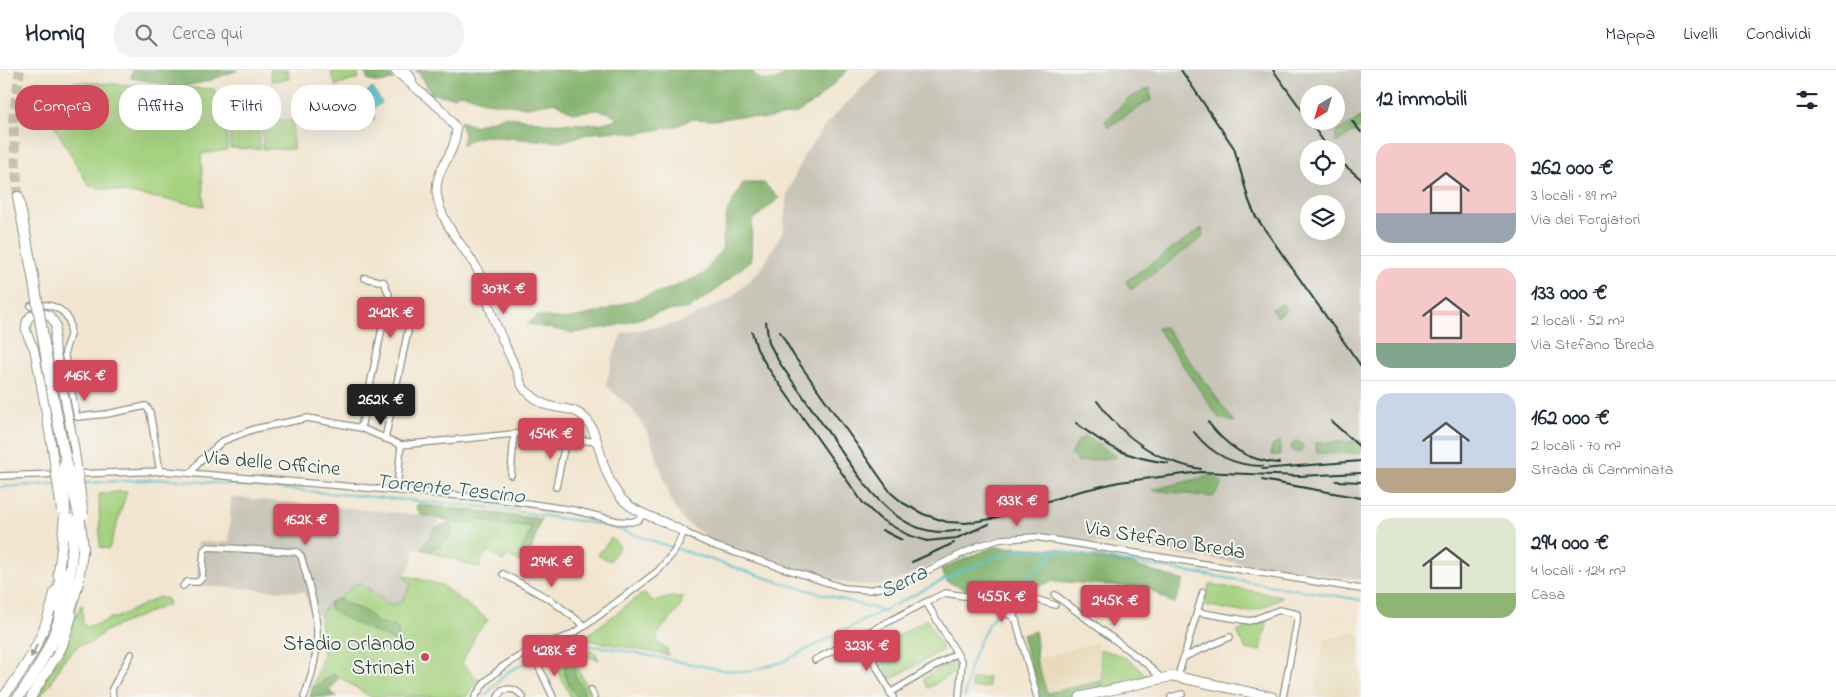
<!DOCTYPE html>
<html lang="it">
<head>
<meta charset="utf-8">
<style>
  :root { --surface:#fff; --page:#f2f2f3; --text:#1f2937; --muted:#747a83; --line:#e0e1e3; --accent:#d1495b }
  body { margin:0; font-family:"Indie Flower",sans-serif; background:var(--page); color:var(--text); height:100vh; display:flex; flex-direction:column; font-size:19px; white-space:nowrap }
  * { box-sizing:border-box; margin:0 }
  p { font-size:16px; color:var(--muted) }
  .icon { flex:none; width:28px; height:28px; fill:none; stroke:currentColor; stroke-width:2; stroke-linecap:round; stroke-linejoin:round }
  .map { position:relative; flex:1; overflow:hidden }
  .sheet { display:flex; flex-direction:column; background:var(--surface); width:475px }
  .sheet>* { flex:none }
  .guide { position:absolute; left:15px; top:15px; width:475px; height:45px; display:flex; gap:10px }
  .needle { width:32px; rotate:218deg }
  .fabs { position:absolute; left:1300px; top:15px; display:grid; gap:10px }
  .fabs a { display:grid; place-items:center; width:45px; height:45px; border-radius:50%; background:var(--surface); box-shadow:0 5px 20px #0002; font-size:25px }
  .price { position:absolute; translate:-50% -42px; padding:0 11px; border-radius:5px; background:var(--accent); color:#fff; font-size:16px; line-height:32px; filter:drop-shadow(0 1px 2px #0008) }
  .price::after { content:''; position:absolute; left:50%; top:30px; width:15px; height:11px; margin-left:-8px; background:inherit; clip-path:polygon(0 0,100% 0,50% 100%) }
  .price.current { background:#222; color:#fff }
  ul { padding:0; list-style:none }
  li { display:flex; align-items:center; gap:15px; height:125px; padding:0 15px }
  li+li { border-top:1px solid var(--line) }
  li span { display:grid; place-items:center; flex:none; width:140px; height:100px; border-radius:15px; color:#555 }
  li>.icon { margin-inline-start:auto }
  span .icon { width:60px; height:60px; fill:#fffc; stroke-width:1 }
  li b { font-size:21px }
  h2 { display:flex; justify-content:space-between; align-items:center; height:60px; padding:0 15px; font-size:21px }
  .chip { padding:0 18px; border-radius:20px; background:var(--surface); box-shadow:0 5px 20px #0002; font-size:18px; line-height:45px }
  .chip.current { background:var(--accent); color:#fff }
  header { display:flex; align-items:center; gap:30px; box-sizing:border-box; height:70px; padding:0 25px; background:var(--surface); border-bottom:1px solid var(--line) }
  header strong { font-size:24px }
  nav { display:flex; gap:28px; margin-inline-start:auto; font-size:18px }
  .search { width:350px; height:45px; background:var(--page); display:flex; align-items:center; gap:12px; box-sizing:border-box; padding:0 18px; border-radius:20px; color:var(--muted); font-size:19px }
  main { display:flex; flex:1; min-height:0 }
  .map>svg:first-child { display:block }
</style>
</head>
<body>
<header>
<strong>Homiq</strong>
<div class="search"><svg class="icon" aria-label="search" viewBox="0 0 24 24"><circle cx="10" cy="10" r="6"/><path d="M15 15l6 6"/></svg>Cerca qui</div>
<nav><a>Mappa</a><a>Livelli</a><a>Condividi</a></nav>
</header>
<main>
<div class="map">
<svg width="1361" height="627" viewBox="0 0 1361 627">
  <rect width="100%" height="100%" fill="#f6f6f2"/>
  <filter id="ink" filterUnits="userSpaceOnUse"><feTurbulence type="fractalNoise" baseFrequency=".02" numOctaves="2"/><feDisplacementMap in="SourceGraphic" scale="10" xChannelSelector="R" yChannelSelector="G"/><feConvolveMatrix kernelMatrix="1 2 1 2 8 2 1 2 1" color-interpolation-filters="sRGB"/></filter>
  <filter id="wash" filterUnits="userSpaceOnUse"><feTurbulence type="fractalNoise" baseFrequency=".0096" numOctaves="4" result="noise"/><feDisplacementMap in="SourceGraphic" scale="20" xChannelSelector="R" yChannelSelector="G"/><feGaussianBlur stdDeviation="1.12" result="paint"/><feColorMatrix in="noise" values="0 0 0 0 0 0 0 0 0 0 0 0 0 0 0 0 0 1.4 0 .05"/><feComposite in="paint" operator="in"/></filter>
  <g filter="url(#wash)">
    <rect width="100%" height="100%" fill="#f2e5cf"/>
    <!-- built -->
    <g fill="#e8daba">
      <polygon points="1354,563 1361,564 1361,627 1314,627 1324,570"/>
      <polygon points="1098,572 1101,611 1047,624 1036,589"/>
    </g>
    <!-- industrial -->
    <g fill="#c9c4b8" fill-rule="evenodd">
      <path d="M 880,0 L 1361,0 L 1361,510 L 1031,464 L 1013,464 L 988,469 L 901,509 L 877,515 L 848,514 L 714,471 L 685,452 L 674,438 L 649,365 L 633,340 L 606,315 L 614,284 L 622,263 L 679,253 L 732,227 L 745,215 L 762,198 L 783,161 L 787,124 L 804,85 L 827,53 ZM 1309,24 L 1336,24 L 1336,51 L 1309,51 ZM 1309,79 L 1336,79 L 1336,106 L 1309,106 ZM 1309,134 L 1336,134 L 1336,161 L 1309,161 Z"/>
      <polygon points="231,427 421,445 438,448 438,453 421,479 416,477 414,480 413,490 405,505 411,515 401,533 389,535 354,515 338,529 330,532 320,545 311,545 304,522 197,516 198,472 229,472"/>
    </g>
    <!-- green -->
    <g fill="#a5d27f" stroke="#62885a">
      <polygon points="270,0 288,0 289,9 272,11"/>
      <polygon points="342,0 355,0 359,8 336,16 331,3"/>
      <polygon points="74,12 214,19 227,54 227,80 201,84 204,136 89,116 48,45 53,25"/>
      <polygon points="262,50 293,50 293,79 263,79"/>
      <polygon points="230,52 259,52 260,79 230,78"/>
      <polygon points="127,421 109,479 100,477 99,424"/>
      <polygon points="482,449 499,455 530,456 531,460 520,483 520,492 508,485 503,491 488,481 480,493 480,498 428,481 440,475 452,455 448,455 448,451 463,454"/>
      <polygon points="611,468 620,476 610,491 598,485"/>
      <polygon points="404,505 441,515 488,550 476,564 462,593 478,609 466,627 371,627 334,604 312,619 323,586 320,545 330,532 330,538 374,561 376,552 368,543 338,529 354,515 361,513 389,535 401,533 411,515"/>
      <path d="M 1209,514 L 1281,526 L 1282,527 C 1248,548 1243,542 1205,535 Z"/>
      <path d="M 646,524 L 653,532 L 672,527 L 683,527 C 680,548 658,554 656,571 L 667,579 L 668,585 L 582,569 L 639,526 Z"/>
      <path d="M 159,527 L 167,529 L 169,534 L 107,560 L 90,573 L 79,575 L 62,592 L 53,610 L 40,627 L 34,627 C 46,608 59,590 69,570 C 74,558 74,546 82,534 L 83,553 L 86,557 L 104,552 L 110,548 L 116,548 Z"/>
      <polygon points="1268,548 1261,581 1246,579 1237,562"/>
      <polygon points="927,549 943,580 891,609 875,579"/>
      <polygon points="579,578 595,582 599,590 581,585 576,589 583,594 578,598 590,624 585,627 571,627 550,587"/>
      <path d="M 1100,580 C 1121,583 1133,591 1148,607 L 1103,618 Z"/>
      <polygon points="951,590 956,590 960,598 959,600 928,618 923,609 946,594 948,597 951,595"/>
      <polygon points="988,607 989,617 972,618 971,609"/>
    </g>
    <!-- forest -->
    <g fill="#84b46e" stroke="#527851">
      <polygon points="133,0 238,0 205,12 179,17 131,8"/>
      <polygon points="363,0 383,0 394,9 381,13 369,11"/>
      <polygon points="415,0 753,0 754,5 762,10 774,11 791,1 848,0 816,31 797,43 765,49 742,46 714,50 691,49 677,56 634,64 618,61 591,63 560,72 485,66 472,69 462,76 464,65 460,51 474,56 505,46 545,53 598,54 619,49 607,42 597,40 573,43 554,32 527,37 486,32 462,23 453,27 432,24 420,4"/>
      <polygon points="1150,18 1151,30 1108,57 1105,51 1128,29"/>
      <polygon points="1361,47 1361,57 1336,73 1336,62"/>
      <polygon points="743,113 764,113 779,128 752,151 751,190 715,221 690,238 661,242 615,256 574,263 527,254 537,246 565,249 592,244 674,217 704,204 722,179 727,142"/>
      <polygon points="1202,158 1203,167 1131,220 1126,211"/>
      <polygon points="1282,233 1286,240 1277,247 1272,239"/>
      <polygon points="1165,257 1234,352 1219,348 1157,258"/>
      <polygon points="1085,366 1117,387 1078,392 1071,385 1078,371"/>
      <polygon points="1280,371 1280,385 1271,385 1272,376"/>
      <polygon points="1361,371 1361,383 1317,383 1315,373"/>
      <circle cx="1297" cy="377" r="5.5"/>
      <polygon points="1213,405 1223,413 1213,427 1152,420"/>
      <polygon points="418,434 541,449 526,496 520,492 520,483 531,460 530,456 498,455 482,449 463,454 421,445 416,437"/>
      <polygon points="442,455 452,455 451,465 440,475 428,481 421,479 436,457"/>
      <polygon points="994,477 1058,479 1089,488 1127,493 1184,511 1174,534 1148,518 1054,511 990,530 948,512 940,499"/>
      <path d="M 338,529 L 368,543 L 376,552 L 395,556 L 399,562 L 397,566 L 400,568 L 397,572 C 375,561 349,553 330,538 L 330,532 Z"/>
      <polygon points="1035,561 1037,573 1036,589 1047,623 1101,611 1103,618 1069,627 1039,627 1022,565"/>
      <path d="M 571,583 L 573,584 L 575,606 L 584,620 L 584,627 L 577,627 C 567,613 558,598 571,583 Z"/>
      <polygon points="334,604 339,607 329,621 338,627 310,627 312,619"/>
    </g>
    <!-- water -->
    <g fill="#55c2cd" stroke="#3a8080">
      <polygon points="373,18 382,33 370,40 375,48 356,60 342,43 350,36 349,33"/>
      <polygon points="236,23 240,33 266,25 273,43 245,52 242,41 228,46 222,26"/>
    </g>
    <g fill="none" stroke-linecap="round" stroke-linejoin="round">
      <!-- stream -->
      <g stroke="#55c2cd" stroke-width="2">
        <polyline points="82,413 168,409 485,437 605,455 674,478"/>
        <polyline points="0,417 55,414"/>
        <polyline points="678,479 779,512 884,541"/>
        <polyline points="1000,536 1013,517 1041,498 1054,482"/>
        <polyline points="484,627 506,603 564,573 610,578 722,600 747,602 782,592 959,502 1014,480 1059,481 1361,530"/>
        <path d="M 965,627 C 967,597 979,568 996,543"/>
      </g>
    </g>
  </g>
  <g filter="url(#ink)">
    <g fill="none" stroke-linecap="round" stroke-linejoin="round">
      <!-- highway-tunnel -->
      <polyline stroke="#c8c3b0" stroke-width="10" stroke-dasharray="10 5" stroke-linecap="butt" points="18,127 13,50 20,0"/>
      <defs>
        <g id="street">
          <path d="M 31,236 C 50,232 73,239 70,264 C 69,272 64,277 65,286 C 68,306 73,327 77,347 L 107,344 L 146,336 L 150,342 L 160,402"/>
          <polyline points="361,358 389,225 384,212 365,208"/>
          <polyline points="385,369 412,242"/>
          <polyline points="191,403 200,391 223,371 254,359 308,348 361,358 401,375 524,363 597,372"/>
          <polyline points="75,404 164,401 498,429 573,440 617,451 631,452 638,450 644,444"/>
          <polyline points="511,405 514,364"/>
          <polyline points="0,406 58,404"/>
          <polyline points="556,417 566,369"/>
          <polyline points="397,420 401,375"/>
          <polyline points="503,504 551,530 585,556"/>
          <path d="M 183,516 L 187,512 L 198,512 L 202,508 L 204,480 L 208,477 L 297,482 L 301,486 C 317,543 326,570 304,627"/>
          <polyline points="1055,525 1148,595 1160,607"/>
          <polyline points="926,532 945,523 964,526 981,525 993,532 997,539 1012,546 1016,550 1037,627"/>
          <polyline points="1197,542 1250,551 1279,540 1297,544 1297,552 1283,627"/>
          <polyline points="1013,547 1019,536 1031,528 1055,535"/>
          <polyline points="860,566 893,627"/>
          <polyline points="1184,587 1230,567"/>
          <polyline points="815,590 926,532 962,592 959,627"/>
          <polyline points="538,595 553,627"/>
          <polyline points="1178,606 1203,522"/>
          <polyline points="591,620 594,627"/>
          <polyline points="890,623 957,583"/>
          <polyline points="113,627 112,619 131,584"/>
          <polyline points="475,627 485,612 502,597 533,578 568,566 585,556 658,501 674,482 684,462 712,475 844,518 869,520 902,513 978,476 1001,469 1035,467 1361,519"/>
          <path d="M 498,627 L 502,620 C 512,618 516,619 523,627"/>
          <polyline points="1171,627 1182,624"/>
        </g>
        <g id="secondary">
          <path d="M 394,0 L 443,41 L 456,58 C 458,83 433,99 437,125 C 441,153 462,174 476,197 C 484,212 487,231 493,247 C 500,265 508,282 516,299 C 519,305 520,315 525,320 C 532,326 540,334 550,336 C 565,340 575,337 587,350 C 596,362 599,379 603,392 C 620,446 640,438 684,462"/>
          <polyline points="404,0 411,7 413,16"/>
          <path d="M 52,378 C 46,345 41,312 34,279 C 31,271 24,263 26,254 C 29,242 41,241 50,246 L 56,255 L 54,273 L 74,376"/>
        </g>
        <g id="primary">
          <polyline points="58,506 63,467"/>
          <polyline points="78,515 83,478"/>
          <path d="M 3,627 C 29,595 47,561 55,521"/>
          <polyline points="31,627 62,577 72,545"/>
          <polyline points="1080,627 1173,606 1272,627"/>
        </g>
        <g id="highway">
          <polyline points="18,127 33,206"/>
          <polyline points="50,310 63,378"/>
          <polyline points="79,445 83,478"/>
          <polyline points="63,467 65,445"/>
          <polyline points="57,538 61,500"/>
          <path d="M 51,576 C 67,557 73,532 79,508"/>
          <path d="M 18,627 C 59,577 75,508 73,445"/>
        </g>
      </defs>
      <!-- street casing -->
      <use href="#street" stroke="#889182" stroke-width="8"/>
      <!-- secondary casing -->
      <use href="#secondary" stroke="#889182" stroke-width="10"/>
      <!-- primary casing -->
      <use href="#primary" stroke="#889182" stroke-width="11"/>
      <!-- highway casing -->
      <use href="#highway" stroke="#889182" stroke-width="12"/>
      <!-- street -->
      <use href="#street" stroke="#fff" stroke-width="5.5"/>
      <!-- secondary -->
      <use href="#secondary" stroke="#fff" stroke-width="8"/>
      <!-- primary -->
      <use href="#primary" stroke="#fff" stroke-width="9"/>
      <!-- highway -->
      <use href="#highway" stroke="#fff" stroke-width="10"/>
      <!-- rail -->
      <g stroke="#1f3d34" stroke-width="2">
        <polyline points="1181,0 1234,78 1249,131 1256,147 1361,296"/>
        <polyline points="1273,0 1309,50"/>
        <polyline points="1309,51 1329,79"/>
        <polyline points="1352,51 1361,62"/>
        <polyline points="1336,88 1361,109"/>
        <path d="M 766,252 L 769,273 L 779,292 C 797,318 816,344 834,371 C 864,413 899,474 960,460"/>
        <polyline points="752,262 757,279 768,298 863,433 880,449 908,465 927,471 957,468 989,454"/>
        <polyline points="780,262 794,286 891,423 903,433 923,444 947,452 966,453 991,449 1077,422 1119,412 1201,402 1299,406 1361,403"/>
        <path d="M 1097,331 C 1122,366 1157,392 1201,399"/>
        <polyline points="1331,351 1361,378"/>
        <path d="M 1208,352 C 1227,377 1248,391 1279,393"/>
        <path d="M 1076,353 C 1110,379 1126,387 1168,393"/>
        <path d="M 1194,362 C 1211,384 1235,396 1263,396"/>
        <polyline points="1262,399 1361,391"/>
        <polyline points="1262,410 1361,428"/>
        <polyline points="1336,411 1361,412"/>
        <polyline points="882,460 902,470"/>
        <polyline points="912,492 954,473"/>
      </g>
      <defs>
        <g id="secondary-bridge">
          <polyline points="74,376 84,445"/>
          <polyline points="52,378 61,440"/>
        </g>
        <g id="highway-bridge">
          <polyline points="33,206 50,310"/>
          <polyline points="63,378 79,445"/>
          <polyline points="64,396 65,445"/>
        </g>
      </defs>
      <!-- secondary-bridge casing -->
      <use href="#secondary-bridge" stroke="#889182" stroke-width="10" stroke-linecap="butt"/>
      <!-- highway-bridge casing -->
      <use href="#highway-bridge" stroke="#889182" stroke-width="12" stroke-linecap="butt"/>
      <!-- secondary-bridge -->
      <use href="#secondary-bridge" stroke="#fff" stroke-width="8"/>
      <!-- highway-bridge -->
      <use href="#highway-bridge" stroke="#fff" stroke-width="10"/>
    </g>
    <!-- one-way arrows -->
    <defs><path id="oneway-solid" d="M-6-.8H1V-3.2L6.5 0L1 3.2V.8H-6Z" transform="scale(1.25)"/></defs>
    <use fill="#8f9e9a" href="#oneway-solid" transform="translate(34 581) rotate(117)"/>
  </g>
  <!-- markers -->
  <circle fill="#d1495b" stroke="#f6f6f2" stroke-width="2" cx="425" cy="587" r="5"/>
  <g text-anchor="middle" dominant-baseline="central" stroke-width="4" stroke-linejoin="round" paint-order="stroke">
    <!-- street labels -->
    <g font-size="21" fill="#1f3d34" stroke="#f6f6f2">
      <text transform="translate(272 394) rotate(5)">Via delle Officine</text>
      <text transform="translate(1165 471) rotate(9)">Via Stefano Breda</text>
    </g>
    <!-- poi labels -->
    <g font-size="21" fill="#1f3d34" stroke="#f6f6f2" text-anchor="end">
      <text x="415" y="575">Stadio Orlando<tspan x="415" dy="24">Strinati</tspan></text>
    </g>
    <!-- water labels -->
    <g font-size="22" font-style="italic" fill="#2c5e5a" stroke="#f6f6f2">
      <text transform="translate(450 420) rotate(6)">Torrente Tescino</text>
      <text transform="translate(904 513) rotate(-26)">Serra</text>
    </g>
  </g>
</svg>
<div class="fabs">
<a><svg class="needle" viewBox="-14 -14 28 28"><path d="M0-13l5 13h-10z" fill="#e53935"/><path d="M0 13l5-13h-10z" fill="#747a83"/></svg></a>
<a><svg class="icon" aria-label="locate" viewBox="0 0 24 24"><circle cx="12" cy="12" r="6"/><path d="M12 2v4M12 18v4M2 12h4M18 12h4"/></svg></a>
<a><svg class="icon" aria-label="layers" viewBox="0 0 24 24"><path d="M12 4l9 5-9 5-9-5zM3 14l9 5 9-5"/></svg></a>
</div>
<b class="price" style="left:504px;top:245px">307K €</b>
<b class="price" style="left:391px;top:269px">242K €</b>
<b class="price" style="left:85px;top:332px">146K €</b>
<b class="price current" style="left:381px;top:356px">262K €</b>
<b class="price" style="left:551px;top:390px">154K €</b>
<b class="price" style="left:1017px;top:457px">133K €</b>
<b class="price" style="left:306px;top:476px">162K €</b>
<b class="price" style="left:552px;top:518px">294K €</b>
<b class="price" style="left:1002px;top:553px">455K €</b>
<b class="price" style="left:1115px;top:557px">245K €</b>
<b class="price" style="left:867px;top:602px">323K €</b>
<b class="price" style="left:555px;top:607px">428K €</b>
<div class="guide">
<a class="chip current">Compra</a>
<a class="chip">Affitta</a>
<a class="chip">Filtri</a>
<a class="chip">Nuovo</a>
</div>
</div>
<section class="sheet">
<h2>12 immobili<svg class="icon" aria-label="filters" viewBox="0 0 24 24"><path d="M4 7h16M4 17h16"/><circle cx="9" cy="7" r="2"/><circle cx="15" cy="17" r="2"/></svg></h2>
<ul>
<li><span style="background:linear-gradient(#f6c9c9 70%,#9aa5b1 0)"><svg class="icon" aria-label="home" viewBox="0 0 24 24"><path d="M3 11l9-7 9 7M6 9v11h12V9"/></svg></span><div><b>262 000 €</b><p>3 locali · 89 m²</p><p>Via dei Forgiatori</p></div></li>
<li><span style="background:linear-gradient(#f6c9c9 75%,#7fa58c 0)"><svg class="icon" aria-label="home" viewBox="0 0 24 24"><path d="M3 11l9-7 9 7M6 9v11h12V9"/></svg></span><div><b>133 000 €</b><p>2 locali · 52 m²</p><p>Via Stefano Breda</p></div></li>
<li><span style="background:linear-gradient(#c9d6e8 75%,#b9a48a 0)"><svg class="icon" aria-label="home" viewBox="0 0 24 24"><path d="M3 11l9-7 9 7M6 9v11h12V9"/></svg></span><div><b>162 000 €</b><p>2 locali · 70 m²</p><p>Strada di Camminata</p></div></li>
<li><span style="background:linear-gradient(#dfe7d0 75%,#8fb573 0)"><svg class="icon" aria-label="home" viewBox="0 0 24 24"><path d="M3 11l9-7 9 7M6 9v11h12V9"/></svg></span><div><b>294 000 €</b><p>4 locali · 124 m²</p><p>Casa</p></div></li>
</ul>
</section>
</main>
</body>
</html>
